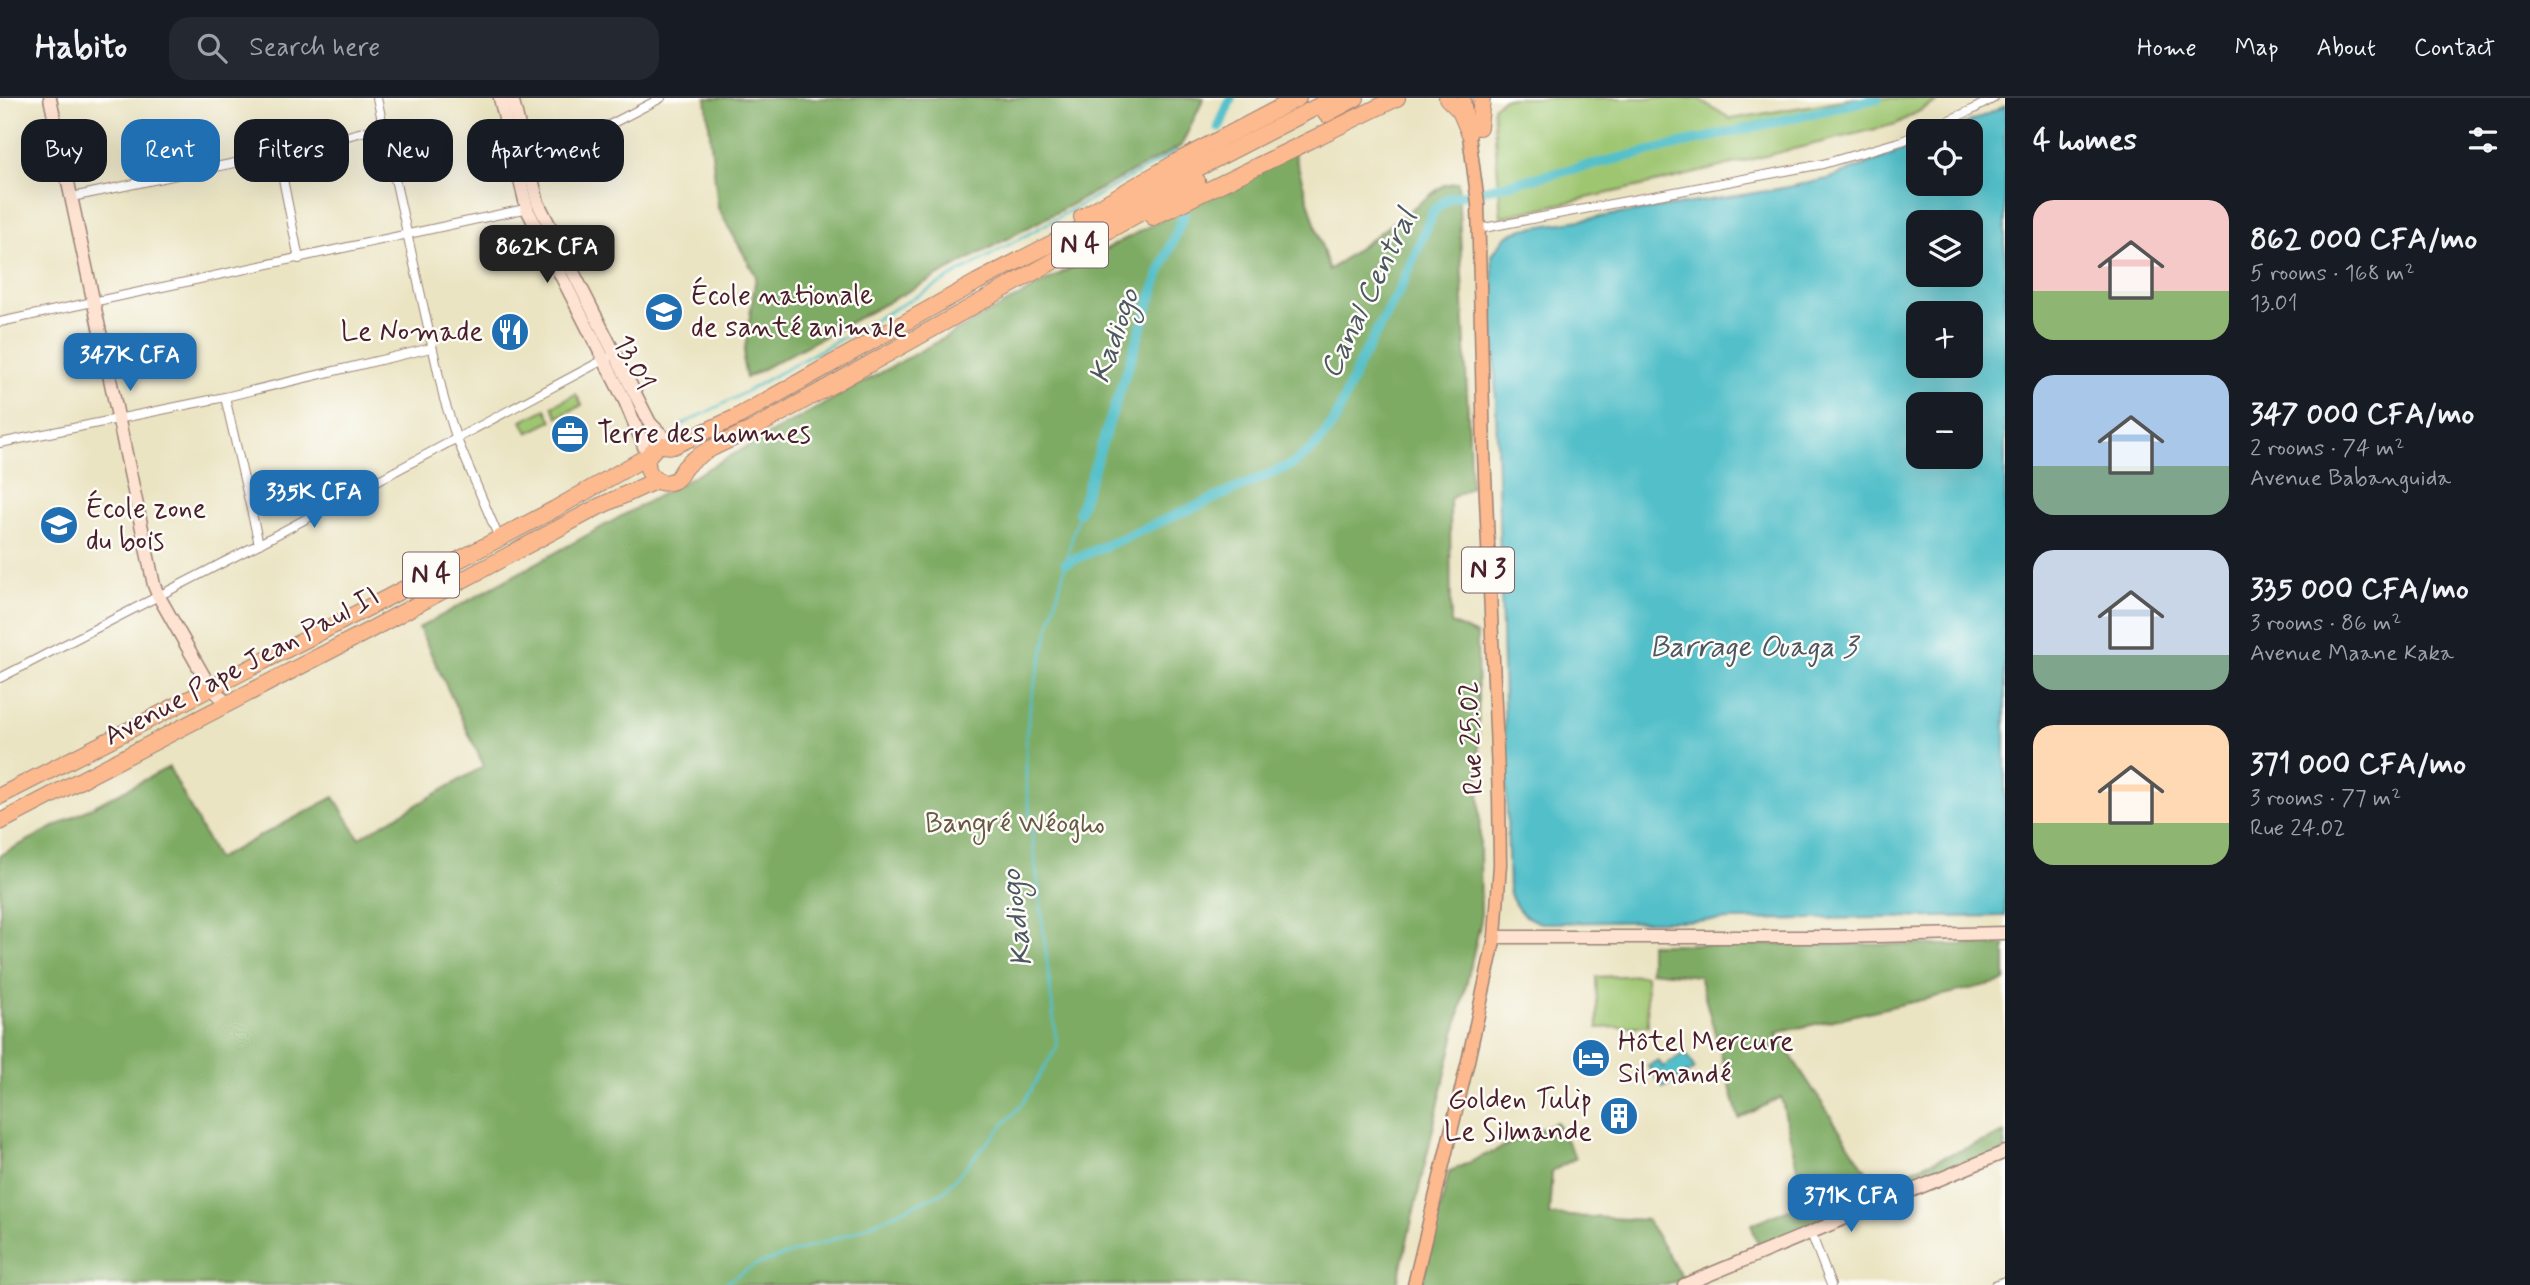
<!DOCTYPE html>
<html lang="en">
<head>
<meta charset="utf-8">
<style>
  :root { --surface:#171b24; --page:#242831; --text:#f1f3f6; --muted:#9ea1a6; --line:#363941; --accent:#1f6fb2 }
  body { margin:0; font-family:Mynerve,sans-serif; background:var(--page); color:var(--text); height:100vh; display:flex; flex-direction:column; font-size:26px; white-space:nowrap }
  * { box-sizing:border-box; margin:0 }
  p { font-size:23px; color:var(--muted) }
  .icon { flex:none; width:38px; height:38px; fill:none; stroke:currentColor; stroke-width:2; stroke-linecap:round; stroke-linejoin:round }
  .map { position:relative; flex:1; overflow:hidden }
  .sheet { display:flex; flex-direction:column; background:var(--surface); width:525px }
  .sheet>* { flex:none }
  .top-card { position:absolute; left:21px; top:21px; width:665px; height:63px; display:flex; gap:14px }
  .tools { position:absolute; left:1906px; top:21px; display:grid; gap:14px }
  .tools a { display:grid; place-items:center; width:77px; height:77px; border-radius:14px; background:var(--surface); box-shadow:0 7px 28px #0002; font-size:35px }
  .price { position:absolute; translate:-50% -60px; padding:0 16px; border-radius:14px; background:var(--accent); color:#fff; font-size:23px; line-height:46px; filter:drop-shadow(0 2px 4px #0008) }
  .price::after { content:''; position:absolute; left:50%; top:42px; width:21px; height:16px; margin-left:-10px; background:inherit; clip-path:polygon(0 0,100% 0,50% 100%) }
  .price.on { background:#222; color:#fff }
  ul { padding:0; list-style:none }
  li { display:flex; align-items:center; gap:21px; height:175px; padding:0 28px }
  li span { display:grid; place-items:center; flex:none; width:196px; height:140px; border-radius:21px; color:#555 }
  li>.icon { margin-inline-start:auto }
  span .icon { width:84px; height:84px; fill:#fffc; stroke-width:1 }
  li b { font-size:30px }
  h2 { display:flex; justify-content:space-between; align-items:center; height:84px; padding:0 28px; font-size:30px }
  .chip { padding:0 24px; border-radius:21px; background:var(--surface); box-shadow:0 7px 28px #0002; font-size:24px; line-height:63px }
  .chip.on { background:var(--accent); color:#fff }
  header { display:flex; align-items:center; gap:42px; box-sizing:border-box; height:98px; padding:0 35px; background:var(--surface); border-bottom:2px solid var(--line) }
  header strong { font-size:33px }
  nav { display:flex; gap:38px; margin-inline-start:auto; font-size:24px }
  .search { width:490px; height:63px; background:var(--page); display:flex; align-items:center; gap:18px; box-sizing:border-box; padding:0 24px; border-radius:21px; color:var(--muted); font-size:26px }
  main { display:flex; flex:1; min-height:0 }
  .map>svg:first-child { display:block }
</style>
</head>
<body>
<header>
<strong>Habito</strong>
<div class="search"><svg class="icon" aria-label="search" viewBox="0 0 24 24"><circle cx="10" cy="10" r="6"/><path d="M15 15l6 6"/></svg>Search here</div>
<nav><a>Home</a><a>Map</a><a>About</a><a>Contact</a></nav>
</header>
<main>
<div class="map">
<svg width="2005" height="1187" viewBox="0 0 2005 1187">
  <rect width="100%" height="100%" fill="#fdfcf7"/>
  <filter id="ink" filterUnits="userSpaceOnUse"><feTurbulence type="fractalNoise" baseFrequency=".0143" numOctaves="2"/><feDisplacementMap in="SourceGraphic" scale="14" xChannelSelector="R" yChannelSelector="G"/><feConvolveMatrix kernelMatrix="1 2 1 2 8 2 1 2 1" color-interpolation-filters="sRGB"/></filter>
  <filter id="wash" filterUnits="userSpaceOnUse"><feTurbulence type="fractalNoise" baseFrequency=".00686" numOctaves="4" result="noise"/><feDisplacementMap in="SourceGraphic" scale="28" xChannelSelector="R" yChannelSelector="G"/><feGaussianBlur stdDeviation="1.57" result="paint"/><feColorMatrix in="noise" values="0 0 0 0 0 0 0 0 0 0 0 0 0 0 0 0 0 1.4 0 .05"/><feComposite in="paint" operator="in"/></filter>
  <g filter="url(#wash)">
    <rect width="100%" height="100%" fill="#ebe4c3"/>
    <!-- green -->
    <g fill="#9ec671" stroke="#74724e" stroke-width="2">
      <polygon points="1504,0 1697,0 1731,21 1854,0 1943,0 1896,26 1659,84 1501,119 1493,9"/>
      <polygon points="576,296 582,307 558,319 552,308"/>
      <polygon points="546,311 552,323 528,335 522,323"/>
      <polygon points="1646,877 1648,928 1598,930 1596,879"/>
    </g>
    <!-- forest -->
    <g fill="#7eab63" stroke="#646547" stroke-width="2">
      <polygon points="706,0 1204,0 1181,48 746,280 743,264 756,178 718,110"/>
      <polygon points="1293,52 1329,172 1444,87 1458,84 1471,389 1450,401 1451,525 1477,537 1481,822 1397,1187 0,1187 0,757 169,669 217,761 334,699 359,740 484,668 419,530 1074,168"/>
      <polygon points="1650,846 2005,847 2005,883 1776,935 1875,1086 2005,1035 2005,1054 1759,1150 1751,1126 1805,1105 1781,999 1739,1021 1699,878 1650,873"/>
      <polygon points="1556,1024 1576,1060 1552,1073 1549,1117 1647,1122 1683,1181 1667,1187 1422,1187 1449,1074"/>
    </g>
    <!-- water -->
    <g fill="#52bfc9" stroke="#4e6f7a" stroke-width="2" fill-rule="evenodd">
      <path d="M 2005,8 L 2005,818 L 1541,825 C 1523,819 1515,811 1509,793 L 1492,157 L 1506,138 L 1523,131 L 1767,93 L 1828,81 L 1918,46 L 1918,86 L 1970,86 L 1970,33 L 1949,33 ZM 1918,124 L 1970,124 L 1970,177 L 1918,177 ZM 1970,215 L 1970,268 L 1918,268 L 1918,215 ZM 1970,306 L 1970,359 L 1918,359 L 1918,306 Z"/>
      <polygon points="1685,955 1695,971 1663,990 1648,968 1658,962 1663,969"/>
    </g>
    <g fill="none" stroke-linecap="round" stroke-linejoin="round">
      <!-- stream -->
      <g stroke="#52bfc9" stroke-width="2.5">
        <polyline points="683,326 731,302 1177,53"/>
        <polyline points="722,1187 753,1168 852,1135 943,1094 1023,1005 1057,949 1026,683 1026,639 1031,601 1079,414"/>
      </g>
      <!-- canal -->
      <g stroke="#52bfc9" stroke-width="10">
        <polyline points="1219,29 1231,0"/>
        <polyline points="1079,414 1160,174 1184,116"/>
        <polyline points="1066,465 1293,366 1317,347 1335,322 1361,262 1400,191 1434,112 1449,100 1878,0"/>
      </g>
    </g>
  </g>
  <g filter="url(#ink)">
    <g fill="none" stroke-linecap="round" stroke-linejoin="round">
      <defs>
        <g id="street">
          <polyline points="377,0 444,301 456,339 499,440"/>
          <polyline points="1924,33 1972,12 1994,0"/>
          <polyline points="278,56 299,161"/>
          <polyline points="529,69 661,0"/>
          <polyline points="72,99 278,56 382,29"/>
          <polyline points="1478,131 1823,66 1902,43 1918,36"/>
          <polyline points="0,224 529,110"/>
          <polyline points="225,299 259,446"/>
          <polyline points="0,345 225,299 431,250"/>
          <polyline points="0,580 259,446 607,260"/>
          <polyline points="1811,1135 1831,1187"/>
          <polyline points="1995,1187 2005,1183"/>
        </g>
        <g id="secondary">
          <polyline points="50,0 154,487 158,497 210,589 228,606"/>
          <polyline points="500,0 527,111 625,303 648,358"/>
          <polyline points="512,0 538,105 650,325 673,348"/>
          <polyline points="1495,839 1837,839 2005,835"/>
          <polyline points="1684,1187 2005,1054"/>
        </g>
        <polyline id="primary" points="1414,1187 1468,963 1495,839 1500,766 1499,699 1484,354 1478,105 1464,0"/>
        <g id="highway">
          <polyline points="1447,0 1460,13 1469,34"/>
          <polyline points="1326,16 1356,0"/>
          <polyline points="1479,29 1482,0"/>
          <polyline points="1082,119 1182,61 1298,0"/>
          <polyline points="1153,119 1397,0"/>
          <path d="M 648,358 C 644,373 655,390 673,383 C 681,380 681,372 687,367 C 704,351 730,342 751,332 L 1197,83"/>
          <polyline points="0,698 383,502 555,411 648,358 656,349 662,347 673,348 735,320 977,184 1334,0"/>
          <polyline points="0,724 368,533 598,409 657,382"/>
        </g>
      </defs>
      <!-- street casing -->
      <use href="#street" stroke="#9a8277" stroke-width="10"/>
      <!-- secondary casing -->
      <use href="#secondary" stroke="#9a8277" stroke-width="15"/>
      <!-- primary casing -->
      <use href="#primary" stroke="#9a8277" stroke-width="15"/>
      <!-- highway casing -->
      <use href="#highway" stroke="#9a8277" stroke-width="18"/>
      <!-- street -->
      <use href="#street" stroke="#fff" stroke-width="8"/>
      <!-- secondary -->
      <use href="#secondary" stroke="#fee3d2" stroke-width="12"/>
      <!-- primary -->
      <use href="#primary" stroke="#fcba8e" stroke-width="12"/>
      <!-- highway -->
      <use href="#highway" stroke="#fcba8e" stroke-width="16"/>
    </g>
  </g>
  <!-- icons -->
  <defs>
    <symbol id="school-disc" viewBox="-11 -11 22 22"><circle r="9.5" fill="#1f6fb2" stroke="#fdfcf7"/><path d="M0-5L7-2L0 1L-7-2ZM-4 1L0 2.5L4 1V4Q0 6-4 4Z" fill="#fff"/></symbol>
    <symbol id="restaurant-disc" viewBox="-11 -11 22 22"><circle r="9.5" fill="#1f6fb2" stroke="#fdfcf7"/><path d="M-5-6h1v4h1v-4h1v4h1v-4h1v5L-1.5 .5V6h-2V.5L-5-1ZM5-6V6H3V1.5H1.5Q1.5-4 5-6Z" fill="#fff"/></symbol>
    <symbol id="office-disc" viewBox="-11 -11 22 22"><circle r="9.5" fill="#1f6fb2" stroke="#fdfcf7"/><path d="M-6-3h4V-5.5h4V-3h4V5H-6ZM-1-4.5V-3h2v-1.5ZM-6 0V1H6V0Z" fill="#fff"/></symbol>
    <symbol id="hotel-disc" viewBox="-11 -11 22 22"><circle r="9.5" fill="#1f6fb2" stroke="#fdfcf7"/><path d="M-6-4.5h1.5V1H6V5H4.5V3h-9V5H-6ZM-4 0a1.8 1.8 0 1 1 3.6 0ZM.5 0V-2.5h3Q6-2.5 6 0Z" fill="#fff"/></symbol>
    <symbol id="building-disc" viewBox="-11 -11 22 22"><circle r="9.5" fill="#1f6fb2" stroke="#fdfcf7"/><path d="M-4-6H4V6H1V3H-1V6H-4ZM-2.5-4.3h1.7v1.8h-1.7ZM.8-4.3h1.7v1.8H.8ZM-2.5-1h1.7V.8h-1.7ZM.8-1h1.7V.8H.8Z" fill="#fff"/></symbol>
  </defs>
  <g fill-rule="evenodd">
    <use href="#school-disc" x="642" y="192" width="44" height="44"/>
    <use href="#restaurant-disc" x="488" y="212" width="44" height="44"/>
    <use href="#office-disc" x="548" y="314" width="44" height="44"/>
    <use href="#school-disc" x="37" y="405" width="44" height="44"/>
    <use href="#hotel-disc" x="1569" y="938" width="44" height="44"/>
    <use href="#building-disc" x="1597" y="996" width="44" height="44"/>
  </g>
  <g text-anchor="middle" dominant-baseline="central" stroke-width="5" stroke-linejoin="round" paint-order="stroke">
    <!-- shield labels -->
    <g fill="#fdfcf7" stroke="#806168" stroke-width="2">
      <rect x="1052" y="124.5" width="56" height="45" rx="5"/>
      <rect x="1462" y="449.5" width="52" height="45" rx="5"/>
      <rect x="403" y="454.5" width="56" height="45" rx="5"/>
    </g>
    <g font-size="26" font-weight="bold" fill="#4a1f2b">
      <text x="1080" y="147">N 4</text>
      <text x="1488" y="472">N 3</text>
      <text x="431" y="477">N 4</text>
    </g>
    <!-- poi labels -->
    <g font-size="28" fill="#4a1f2b" stroke="#fdfcf7" text-anchor="start">
      <text x="691" y="198">École nationale<tspan x="691" dy="32">de santé animale</tspan></text>
      <text x="483" y="234" text-anchor="end">Le Nomade</text>
      <text x="597" y="336">Terre des hommes</text>
      <text x="86" y="411">École zone<tspan x="86" dy="32">du bois</tspan></text>
      <text x="1618" y="944">Hôtel Mercure<tspan x="1618" dy="32">Silmandé</tspan></text>
      <text x="1592" y="1002" text-anchor="end">Golden Tulip<tspan x="1592" dy="32">Le Silmande</tspan></text>
    </g>
    <!-- street labels -->
    <g font-size="28" fill="#4a1f2b" stroke="#fdfcf7">
      <text transform="translate(633 265) rotate(63)">13.01</text>
      <text transform="translate(242 569) rotate(-28)">Avenue Pape Jean Paul II</text>
      <text transform="translate(1472 640) rotate(-93)">Rue 25.02</text>
    </g>
    <!-- park labels -->
    <g font-size="28" fill="#675944" stroke="#fdfcf7">
      <text x="1015" y="726">Bangré Wéogho</text>
    </g>
    <!-- water labels -->
    <g font-size="30" font-style="italic" fill="#4d5762" stroke="#fdfcf7">
      <text transform="translate(1369 196) rotate(-64)">Canal Central</text>
      <text transform="translate(1115 238) rotate(-71)">Kadiogo</text>
      <text x="1753" y="549">Barrage Ouaga 3</text>
      <text transform="translate(1017 820) rotate(-97)">Kadiogo</text>
    </g>
  </g>
</svg>
<div class="tools">
<a><svg class="icon" aria-label="locate" viewBox="0 0 24 24"><circle cx="12" cy="12" r="6"/><path d="M12 2v4M12 18v4M2 12h4M18 12h4"/></svg></a>
<a><svg class="icon" aria-label="layers" viewBox="0 0 24 24"><path d="M12 4l9 5-9 5-9-5zM3 14l9 5 9-5"/></svg></a>
<a>+</a>
<a>−</a>
</div>
<b class="price on" style="left:547px;top:187px">862K CFA</b>
<b class="price" style="left:130px;top:295px">347K CFA</b>
<b class="price" style="left:314px;top:432px">335K CFA</b>
<b class="price" style="left:1851px;top:1136px">371K CFA</b>
<div class="top-card">
<a class="chip">Buy</a>
<a class="chip on">Rent</a>
<a class="chip">Filters</a>
<a class="chip">New</a>
<a class="chip">Apartment</a>
</div>
</div>
<section class="sheet">
<h2>4 homes<svg class="icon" aria-label="filters" viewBox="0 0 24 24"><path d="M4 7h16M4 17h16"/><circle cx="9" cy="7" r="2"/><circle cx="15" cy="17" r="2"/></svg></h2>
<ul>
<li><span style="background:linear-gradient(#f6c9c9 65%,#8fb573 0)"><svg class="icon" aria-label="home" viewBox="0 0 24 24"><path d="M3 11l9-7 9 7M6 9v11h12V9"/></svg></span><div><b>862 000 CFA/mo</b><p>5 rooms · 168 m²</p><p>13.01</p></div></li>
<li><span style="background:linear-gradient(#a9c7e8 65%,#7fa58c 0)"><svg class="icon" aria-label="home" viewBox="0 0 24 24"><path d="M3 11l9-7 9 7M6 9v11h12V9"/></svg></span><div><b>347 000 CFA/mo</b><p>2 rooms · 74 m²</p><p>Avenue Babanguida</p></div></li>
<li><span style="background:linear-gradient(#c9d6e8 75%,#7fa58c 0)"><svg class="icon" aria-label="home" viewBox="0 0 24 24"><path d="M3 11l9-7 9 7M6 9v11h12V9"/></svg></span><div><b>335 000 CFA/mo</b><p>3 rooms · 86 m²</p><p>Avenue Maane Kaka</p></div></li>
<li><span style="background:linear-gradient(#ffd9b3 70%,#8fb573 0)"><svg class="icon" aria-label="home" viewBox="0 0 24 24"><path d="M3 11l9-7 9 7M6 9v11h12V9"/></svg></span><div><b>371 000 CFA/mo</b><p>3 rooms · 77 m²</p><p>Rue 24.02</p></div></li>
</ul>
</section>
</main>
</body>
</html>
